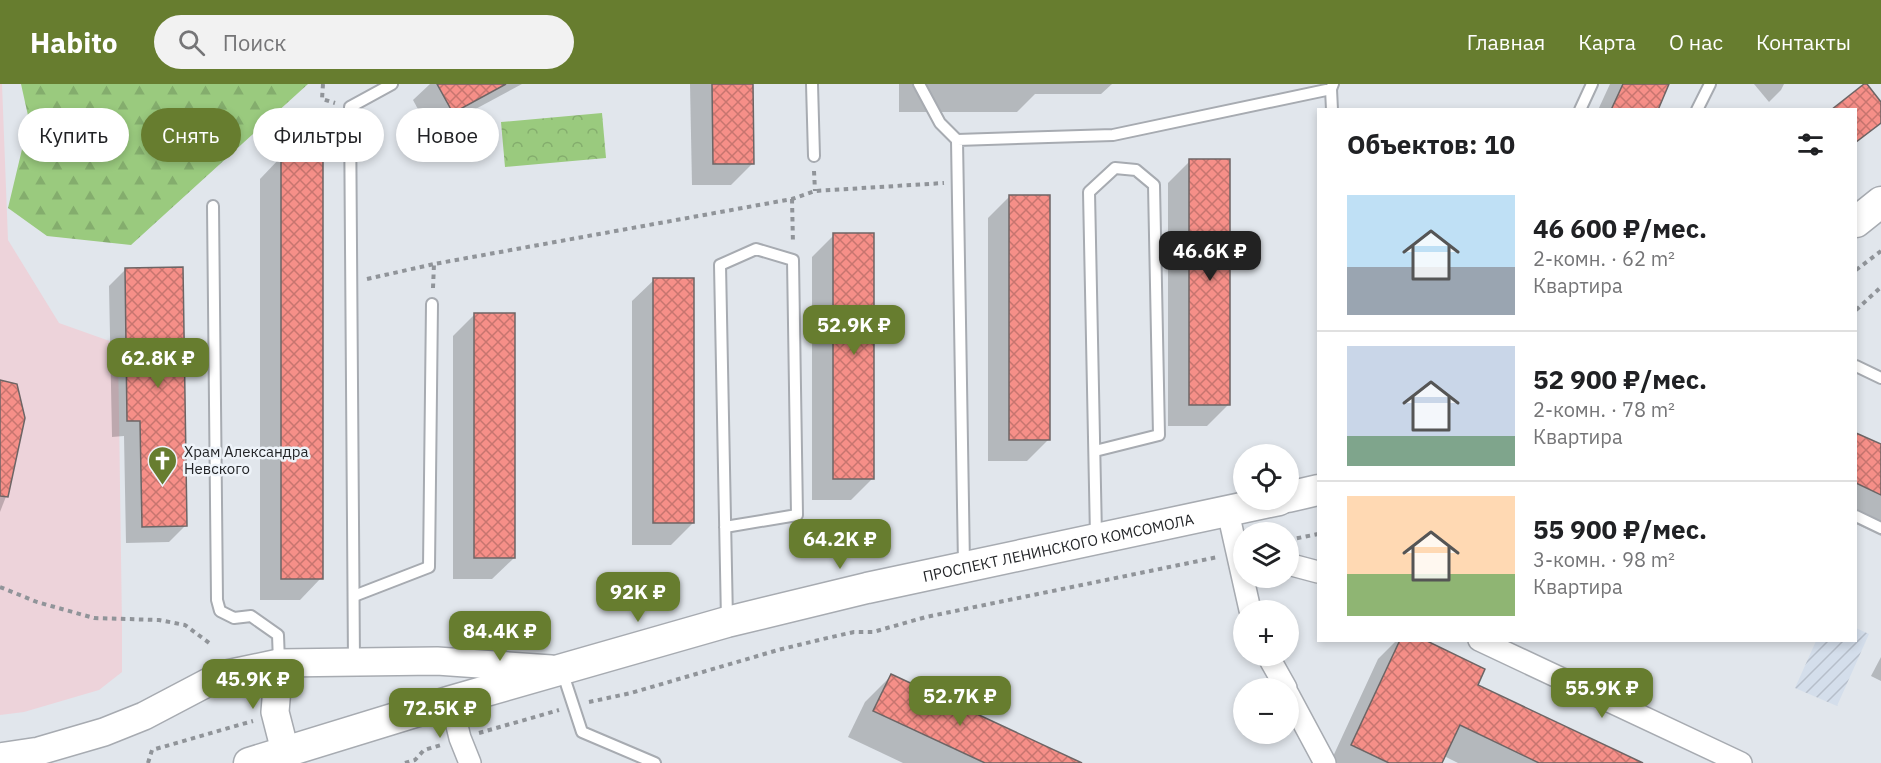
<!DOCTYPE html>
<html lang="ru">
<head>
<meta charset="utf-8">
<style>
  :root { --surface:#fff; --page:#f2f2f2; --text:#202124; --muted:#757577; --line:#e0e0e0; --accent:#677d2f }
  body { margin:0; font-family:"IBM Plex Sans",sans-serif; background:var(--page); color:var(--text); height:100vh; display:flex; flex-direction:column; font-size:22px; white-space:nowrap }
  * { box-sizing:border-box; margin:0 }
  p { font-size:20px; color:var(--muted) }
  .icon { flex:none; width:33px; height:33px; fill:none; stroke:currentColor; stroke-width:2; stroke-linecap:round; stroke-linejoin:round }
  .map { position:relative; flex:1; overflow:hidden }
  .drawer { position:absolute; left:1317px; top:24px; width:540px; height:534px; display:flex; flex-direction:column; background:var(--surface); border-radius:0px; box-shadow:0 3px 9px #0003 }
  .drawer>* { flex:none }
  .guide { position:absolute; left:18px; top:24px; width:570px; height:54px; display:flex; gap:12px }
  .controls { position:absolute; left:1233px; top:360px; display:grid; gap:12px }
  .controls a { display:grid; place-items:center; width:66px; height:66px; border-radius:50%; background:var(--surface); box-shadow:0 3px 9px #0003; font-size:30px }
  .price { position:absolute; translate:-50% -51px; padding:0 14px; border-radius:12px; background:var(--accent); color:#fff; font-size:20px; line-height:39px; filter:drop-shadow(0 2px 3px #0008) }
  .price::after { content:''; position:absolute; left:50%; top:36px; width:18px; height:14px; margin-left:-9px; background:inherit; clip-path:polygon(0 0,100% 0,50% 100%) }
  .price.on { background:#222; color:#fff }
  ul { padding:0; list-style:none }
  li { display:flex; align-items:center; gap:18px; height:150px; padding:0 30px }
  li+li { border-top:2px solid var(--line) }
  li span { display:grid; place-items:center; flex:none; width:168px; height:120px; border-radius:0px; color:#555 }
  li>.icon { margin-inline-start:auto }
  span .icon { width:72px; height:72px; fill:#fffc; stroke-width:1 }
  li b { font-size:26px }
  h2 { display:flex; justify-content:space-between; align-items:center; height:72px; padding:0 30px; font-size:26px }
  .chip { padding:0 21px; border-radius:27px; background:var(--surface); box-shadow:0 3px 9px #0003; font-size:21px; line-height:54px }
  .chip.on { background:var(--accent); color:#fff }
  header { display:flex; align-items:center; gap:36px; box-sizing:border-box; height:84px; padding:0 30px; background:var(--accent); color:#fff }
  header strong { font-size:28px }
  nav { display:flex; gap:33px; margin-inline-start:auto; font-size:21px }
  .search { width:420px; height:54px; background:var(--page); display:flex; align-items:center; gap:15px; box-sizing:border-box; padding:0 21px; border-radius:33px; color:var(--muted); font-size:22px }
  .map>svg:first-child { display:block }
</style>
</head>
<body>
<header>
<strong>Habito</strong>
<div class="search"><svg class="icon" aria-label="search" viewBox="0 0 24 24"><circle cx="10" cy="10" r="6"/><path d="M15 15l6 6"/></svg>Поиск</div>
<nav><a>Главная</a><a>Карта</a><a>О нас</a><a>Контакты</a></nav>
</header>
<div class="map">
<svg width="1881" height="679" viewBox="0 0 1881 679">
  <defs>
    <pattern id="industrial-furrows" width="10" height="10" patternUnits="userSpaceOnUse" patternTransform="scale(1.5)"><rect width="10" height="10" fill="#d4deeb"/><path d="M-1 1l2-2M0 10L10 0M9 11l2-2" fill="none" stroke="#b6beca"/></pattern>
    <pattern id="forest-firs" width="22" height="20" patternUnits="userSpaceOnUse" patternTransform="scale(1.5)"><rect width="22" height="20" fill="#9aca7e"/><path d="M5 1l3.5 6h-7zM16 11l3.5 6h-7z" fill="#84ad6d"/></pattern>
    <pattern id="park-crowns" width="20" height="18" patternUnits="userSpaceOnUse" patternTransform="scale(1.5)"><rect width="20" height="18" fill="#9aca7e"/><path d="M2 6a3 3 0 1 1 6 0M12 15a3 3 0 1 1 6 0" fill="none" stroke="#84ad6d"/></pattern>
    <pattern id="building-cross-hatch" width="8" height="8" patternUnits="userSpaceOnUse" patternTransform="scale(1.5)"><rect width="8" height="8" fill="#f68f88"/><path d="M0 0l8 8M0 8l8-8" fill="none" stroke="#c7756f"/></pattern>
  </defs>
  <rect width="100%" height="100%" fill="#e1e6ec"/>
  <!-- commercial -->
  <polygon fill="#edd3da" points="0,0 2,0 8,156 59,239 118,260 122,542 122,588 99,606 24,628 0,631"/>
  <!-- industrial -->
  <polygon fill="url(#industrial-furrows)" points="1856,544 1869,550 1837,622 1795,604 1816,557 1856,556"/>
  <!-- forest -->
  <polygon fill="url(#forest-firs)" points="21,0 308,0 131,161 47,152 8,124 29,36"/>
  <!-- park -->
  <polygon fill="url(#park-crowns)" points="602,29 606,74 505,83 501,38"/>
  <!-- shadow -->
  <g fill="#0003">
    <polygon points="430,0 522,0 431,49 413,16"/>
    <polygon points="690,0 752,0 753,79 731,101 692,101"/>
    <polygon points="899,0 1112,0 1101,10 1035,10 1017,28 899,28"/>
    <polygon points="1610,0 1668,0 1656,26 1598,26"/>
    <polygon points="1754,0 1784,0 1781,6 1769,18"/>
    <polygon points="1881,21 1881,39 1856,59 1856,26"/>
    <polygon points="281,73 321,494 300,516 260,516 260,95"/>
    <polygon points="1190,77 1229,320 1207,342 1168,342 1168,99"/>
    <polygon points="1010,112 1049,355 1027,377 988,377 988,134"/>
    <polygon points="834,151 873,394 851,416 812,416 812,173"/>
    <polygon points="125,186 185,442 169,458 126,459 124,352 112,353 109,202"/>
    <polygon points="654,196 693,439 671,461 632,461 632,217"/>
    <polygon points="475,230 514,474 492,495 453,495 453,252"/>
    <polygon points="0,298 7,410 0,428"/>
    <polygon points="1856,351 1881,362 1881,452 1856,440"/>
    <polygon points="1397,556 1421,556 1476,602 1639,679 1458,679 1444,672 1440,679 1330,679 1378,575"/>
    <polygon points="1881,573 1881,597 1871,592"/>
    <polygon points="891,592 1079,679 903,679 848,653 865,618"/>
  </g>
  <!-- building -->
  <g fill="url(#building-cross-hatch)" stroke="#6d6565" stroke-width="1.5">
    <polygon points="437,0 506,0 453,29"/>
    <polygon points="712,0 753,0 754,80 713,80"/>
    <polygon points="1623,0 1669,0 1658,26 1611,26"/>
    <polygon points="1864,0 1867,0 1881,18 1881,39 1856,58 1856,26 1831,26"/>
    <rect x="281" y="72" width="42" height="423"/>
    <rect x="1189" y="75" width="41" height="246"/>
    <rect x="1009" y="111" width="41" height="245"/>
    <rect x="833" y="149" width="41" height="246"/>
    <polygon points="183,183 187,442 142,443 140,337 127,337 125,184"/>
    <rect x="653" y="194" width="41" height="245"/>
    <rect x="474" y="229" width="41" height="245"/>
    <polygon points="0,296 17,300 25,334 8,413 0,412"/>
    <polygon points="1856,349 1881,360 1881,411 1856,399"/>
    <polygon points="1400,556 1425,556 1485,585 1478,601 1643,679 1539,679 1460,641 1442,679 1389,679 1351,661"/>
    <polygon points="891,590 1082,679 985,679 873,627"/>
  </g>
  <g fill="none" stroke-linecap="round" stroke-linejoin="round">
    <defs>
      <g id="service">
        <polyline points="812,0 814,72"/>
        <polyline points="919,0 940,39 957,56"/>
        <polyline points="1331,5 1332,26"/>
        <polyline points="1580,26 1592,0"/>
        <polyline points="1697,26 1710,0"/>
        <polyline points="213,122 217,516 220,527 234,534 251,532 278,551 279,578"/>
        <polyline points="1856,282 1881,294"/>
        <polyline points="1095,367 1159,351 1154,101 1136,86 1115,84 1089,108 1096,452"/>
        <polyline points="1856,432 1881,444"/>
        <polyline points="725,443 797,431 793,176 756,165 720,181 727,536"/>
        <polyline points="964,481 957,56 1113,51 1331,5 1333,0"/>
        <polyline points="354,512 429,483 432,220"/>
        <polyline points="354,577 350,23 392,0"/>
        <polyline points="562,587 582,648 655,679"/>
      </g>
      <g id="minor">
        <polyline points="1228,428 1250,526"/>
        <polyline points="1288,480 1318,488"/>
        <polyline points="1479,556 1741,679"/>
        <polyline points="1268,572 1286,604"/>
        <polyline points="1288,610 1325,679"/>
        <polyline points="451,617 460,654 470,679"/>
      </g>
      <g id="tertiary">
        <polyline points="279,579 275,628 285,667"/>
        <polyline points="0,673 39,667 104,648 144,632 222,591 279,579 437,577 551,585"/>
      </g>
      <g id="secondary">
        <polyline points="1856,138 1881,118"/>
        <polyline points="1288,413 1318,406"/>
        <path id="s1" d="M 249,679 L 451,617 L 727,538 L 867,504 L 1279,416"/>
      </g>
    </defs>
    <!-- service casing -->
    <use href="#service" stroke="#a7abb1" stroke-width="14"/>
    <!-- minor casing -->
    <use href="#minor" stroke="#a7abb1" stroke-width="24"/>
    <!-- tertiary casing -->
    <use href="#tertiary" stroke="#a7abb1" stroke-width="30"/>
    <!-- secondary casing -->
    <use href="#secondary" stroke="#a7abb1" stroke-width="33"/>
    <!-- path -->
    <g stroke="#909499" stroke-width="4" stroke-dasharray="4.5 4.5" stroke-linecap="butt">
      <polyline points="323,0 322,15 335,19"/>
      <polyline points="814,87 815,107"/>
      <polyline points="792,115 793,160"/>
      <polyline points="1856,186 1881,167"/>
      <polyline points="367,195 434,180"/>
      <polyline points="433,204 434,180 792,115 815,107 944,99"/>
      <polyline points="1856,226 1881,203"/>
      <polyline points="1288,456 1318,450"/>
      <polyline points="0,503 37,518 94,534 159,536 185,541 212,561"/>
      <polyline points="589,618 631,609 778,566 823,555 854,548 873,548 926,533 1218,473"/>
      <polyline points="479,649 559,626"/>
      <polyline points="148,679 152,666 253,637"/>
      <polyline points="405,679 415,676 424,666 441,661"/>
    </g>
    <!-- service -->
    <use href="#service" stroke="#fff" stroke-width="10"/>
    <!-- minor -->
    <use href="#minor" stroke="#fff" stroke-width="21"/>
    <!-- tertiary -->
    <use href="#tertiary" stroke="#fff" stroke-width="27"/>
    <!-- secondary -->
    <use href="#secondary" stroke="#fff" stroke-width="30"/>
  </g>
  <!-- icons -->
  <defs>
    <symbol id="church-pin" viewBox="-11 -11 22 30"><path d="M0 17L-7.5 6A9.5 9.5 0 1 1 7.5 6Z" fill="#677d2f" stroke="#eef3f9"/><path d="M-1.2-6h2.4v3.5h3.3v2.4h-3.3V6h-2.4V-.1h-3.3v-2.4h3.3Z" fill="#fff"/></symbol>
  </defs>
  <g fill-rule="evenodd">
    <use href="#church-pin" x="146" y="360" width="33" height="45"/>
  </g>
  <g text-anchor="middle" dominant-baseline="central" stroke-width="5" stroke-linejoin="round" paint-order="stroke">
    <!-- poi labels -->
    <g font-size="15" fill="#232528" stroke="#eef3f9" text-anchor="start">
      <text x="184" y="367">Храм Александра<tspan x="184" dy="17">Невского</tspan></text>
    </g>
    <!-- street labels -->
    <g font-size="15" fill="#232528" stroke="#eef3f9">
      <text stroke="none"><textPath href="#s1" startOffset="838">ПРОСПЕКТ ЛЕНИНСКОГО КОМСОМОЛА</textPath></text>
    </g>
  </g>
</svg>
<div class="controls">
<a><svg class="icon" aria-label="locate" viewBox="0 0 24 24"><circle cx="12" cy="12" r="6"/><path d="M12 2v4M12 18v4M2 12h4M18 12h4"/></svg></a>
<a><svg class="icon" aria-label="layers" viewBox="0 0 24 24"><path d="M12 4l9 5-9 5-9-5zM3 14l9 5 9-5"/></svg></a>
<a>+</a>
<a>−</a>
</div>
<b class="price on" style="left:1210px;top:198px">46.6K ₽</b>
<b class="price" style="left:854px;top:272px">52.9K ₽</b>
<b class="price" style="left:158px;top:305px">62.8K ₽</b>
<b class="price" style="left:840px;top:486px">64.2K ₽</b>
<b class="price" style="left:638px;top:539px">92K ₽</b>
<b class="price" style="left:500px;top:578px">84.4K ₽</b>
<b class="price" style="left:253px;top:626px">45.9K ₽</b>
<b class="price" style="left:1602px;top:635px">55.9K ₽</b>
<b class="price" style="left:960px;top:643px">52.7K ₽</b>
<b class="price" style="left:440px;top:655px">72.5K ₽</b>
<div class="guide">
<a class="chip">Купить</a>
<a class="chip on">Снять</a>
<a class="chip">Фильтры</a>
<a class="chip">Новое</a>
</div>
<section class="drawer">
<h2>Объектов: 10<svg class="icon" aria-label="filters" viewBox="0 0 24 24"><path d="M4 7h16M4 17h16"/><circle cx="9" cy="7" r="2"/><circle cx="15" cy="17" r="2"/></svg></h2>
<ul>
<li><span style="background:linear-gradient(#bfe0f5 60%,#9aa5b1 0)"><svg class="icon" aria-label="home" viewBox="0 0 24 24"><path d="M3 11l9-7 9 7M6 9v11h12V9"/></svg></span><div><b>46 600 ₽/мес.</b><p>2-комн. · 62 m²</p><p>Квартира</p></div></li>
<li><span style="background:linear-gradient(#c9d6e8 75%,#7fa58c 0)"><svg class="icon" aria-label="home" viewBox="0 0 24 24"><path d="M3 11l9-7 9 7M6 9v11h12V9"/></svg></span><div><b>52 900 ₽/мес.</b><p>2-комн. · 78 m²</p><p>Квартира</p></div></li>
<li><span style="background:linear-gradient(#ffd9b3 65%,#8fb573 0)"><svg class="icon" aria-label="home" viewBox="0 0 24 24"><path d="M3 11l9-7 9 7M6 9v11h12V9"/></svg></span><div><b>55 900 ₽/мес.</b><p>3-комн. · 98 m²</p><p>Квартира</p></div></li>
</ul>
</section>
</div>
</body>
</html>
